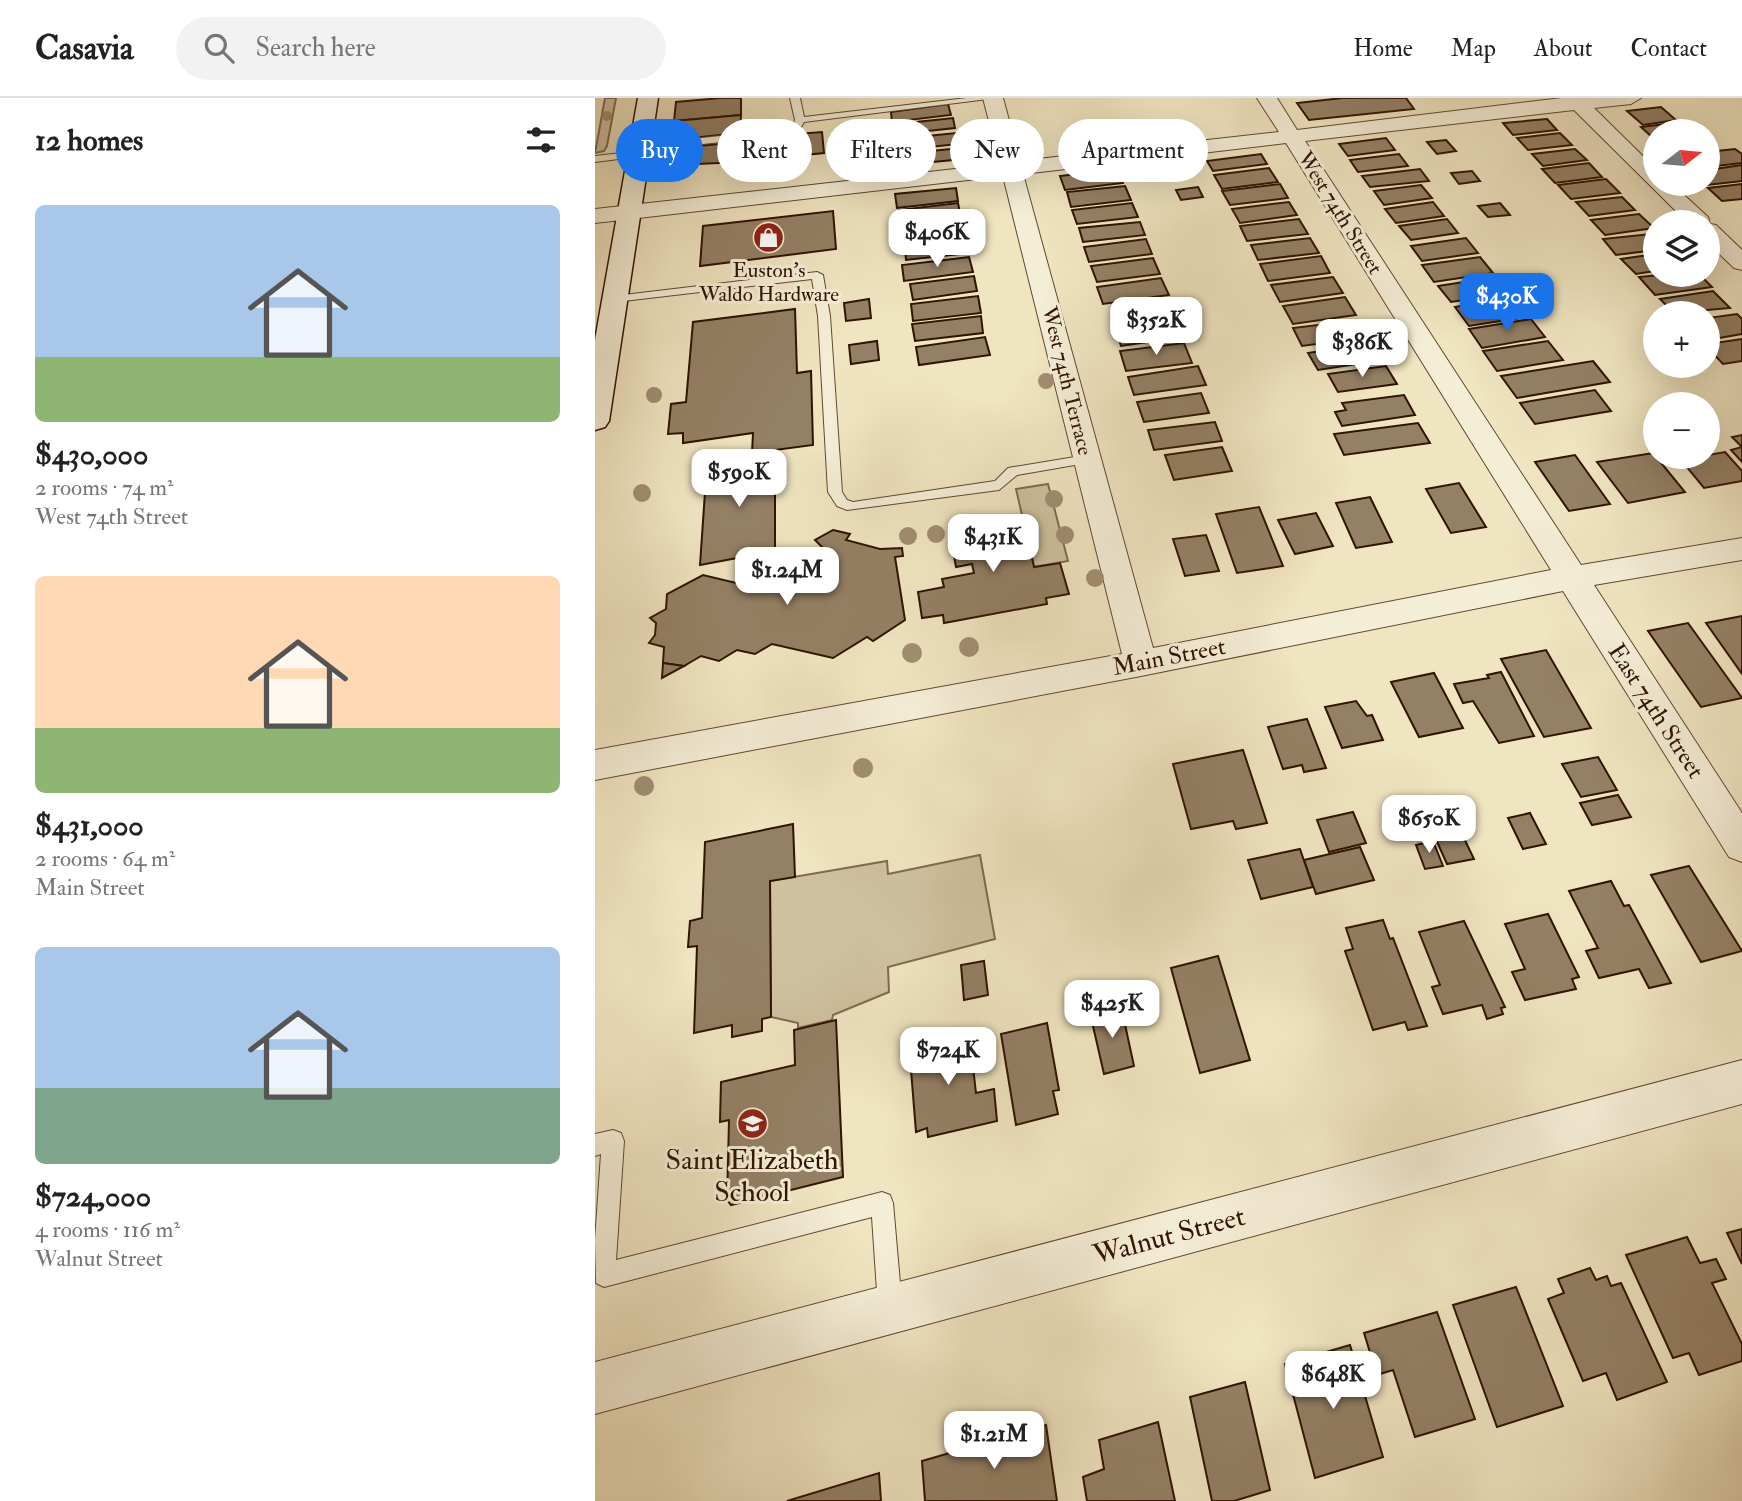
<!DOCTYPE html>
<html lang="en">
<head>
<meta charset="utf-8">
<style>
  :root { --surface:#fff; --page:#f2f2f2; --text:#222; --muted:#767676; --line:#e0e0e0; --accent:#1a73e8 }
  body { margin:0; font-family:"IM FELL Double Pica",serif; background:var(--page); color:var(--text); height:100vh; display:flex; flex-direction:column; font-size:26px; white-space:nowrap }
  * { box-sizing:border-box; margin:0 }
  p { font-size:23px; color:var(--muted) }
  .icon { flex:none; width:38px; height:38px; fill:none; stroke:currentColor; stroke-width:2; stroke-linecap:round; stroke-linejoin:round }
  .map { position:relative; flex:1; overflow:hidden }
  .details { display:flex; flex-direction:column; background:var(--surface); width:595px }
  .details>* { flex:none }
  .top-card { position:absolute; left:21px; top:21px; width:665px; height:63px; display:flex; gap:14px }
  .needle { width:46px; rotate:74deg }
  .tools { position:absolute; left:1048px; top:21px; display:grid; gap:14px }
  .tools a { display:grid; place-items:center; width:77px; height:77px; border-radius:50%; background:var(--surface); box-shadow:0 7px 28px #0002; font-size:35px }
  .price { position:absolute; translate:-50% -60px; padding:0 16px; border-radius:14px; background:#fff; color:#222; font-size:23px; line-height:46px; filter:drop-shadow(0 2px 4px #0008) }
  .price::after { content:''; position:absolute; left:50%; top:42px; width:21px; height:16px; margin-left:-10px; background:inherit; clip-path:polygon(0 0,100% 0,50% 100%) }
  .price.on { background:var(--accent); color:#fff }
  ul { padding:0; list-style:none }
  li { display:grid; align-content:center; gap:14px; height:371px; padding:0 35px }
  li span { display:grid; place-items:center; height:217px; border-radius:10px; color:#555 }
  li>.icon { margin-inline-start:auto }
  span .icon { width:126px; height:126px; fill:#fffc; stroke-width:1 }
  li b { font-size:30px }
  h2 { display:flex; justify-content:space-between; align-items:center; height:84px; padding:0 35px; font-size:30px }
  .tag { padding:0 24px; border-radius:32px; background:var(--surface); box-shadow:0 7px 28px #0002; font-size:24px; line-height:63px }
  .tag.on { background:var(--accent); color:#fff }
  header { display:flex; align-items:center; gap:42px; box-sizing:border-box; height:98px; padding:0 35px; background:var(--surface); border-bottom:2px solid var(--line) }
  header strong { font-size:33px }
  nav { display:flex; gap:38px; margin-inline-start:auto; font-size:24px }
  .search { width:490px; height:63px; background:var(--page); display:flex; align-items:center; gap:18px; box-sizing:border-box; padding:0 24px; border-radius:38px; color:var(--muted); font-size:26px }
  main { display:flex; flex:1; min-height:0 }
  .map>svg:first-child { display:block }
</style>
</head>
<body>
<header>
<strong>Casavia</strong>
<div class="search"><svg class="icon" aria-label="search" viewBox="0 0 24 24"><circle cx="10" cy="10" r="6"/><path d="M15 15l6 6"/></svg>Search here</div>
<nav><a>Home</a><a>Map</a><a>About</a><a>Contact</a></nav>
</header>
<main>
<section class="details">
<h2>12 homes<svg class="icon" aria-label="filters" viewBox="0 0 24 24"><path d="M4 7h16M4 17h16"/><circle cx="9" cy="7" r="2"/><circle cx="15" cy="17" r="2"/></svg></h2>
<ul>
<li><span style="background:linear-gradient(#a9c7e8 70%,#8fb573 0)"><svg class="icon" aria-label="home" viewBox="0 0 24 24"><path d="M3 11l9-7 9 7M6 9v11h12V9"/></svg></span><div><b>$430,000</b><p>2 rooms · 74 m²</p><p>West 74th Street</p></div></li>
<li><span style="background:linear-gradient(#ffd9b3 70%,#8fb573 0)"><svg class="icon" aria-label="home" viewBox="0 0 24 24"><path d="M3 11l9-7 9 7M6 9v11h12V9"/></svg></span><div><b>$431,000</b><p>2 rooms · 64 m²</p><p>Main Street</p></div></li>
<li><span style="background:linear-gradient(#a9c7e8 65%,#7fa58c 0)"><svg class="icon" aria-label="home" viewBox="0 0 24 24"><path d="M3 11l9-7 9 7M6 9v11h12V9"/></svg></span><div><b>$724,000</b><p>4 rooms · 116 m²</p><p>Walnut Street</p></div></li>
</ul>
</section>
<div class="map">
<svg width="1147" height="1403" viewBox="0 0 1147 1403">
  <rect width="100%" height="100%" fill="#f0e5c1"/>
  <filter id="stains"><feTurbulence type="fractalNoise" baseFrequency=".00286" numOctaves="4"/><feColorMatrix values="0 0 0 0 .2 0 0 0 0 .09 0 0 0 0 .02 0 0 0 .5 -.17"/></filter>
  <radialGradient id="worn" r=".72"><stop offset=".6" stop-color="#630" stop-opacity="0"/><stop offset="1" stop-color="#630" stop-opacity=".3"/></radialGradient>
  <!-- green -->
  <g fill="#cfc1a0" stroke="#806a50" stroke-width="2">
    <polygon points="10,0 21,0 12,48 9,53 0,55"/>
    <polygon points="453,386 473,463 439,469 421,391"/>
    <polygon points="385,757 400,841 293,869 294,894 238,917 237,922 203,930 203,925 176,919 175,783 292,763 293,776"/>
  </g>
  <!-- building -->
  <g fill="#948065" stroke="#301301" stroke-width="2">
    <polygon points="126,0 146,0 146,17 79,23 81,4"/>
    <polygon points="748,0 811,0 819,11 714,22 702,5"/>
    <polygon points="353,6 356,17 297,24 296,14"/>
    <polygon points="1066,9 1081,22 1048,27 1032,13"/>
    <polygon points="146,17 145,35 77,42 79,23"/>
    <polygon points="358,20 360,30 314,35 312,25"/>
    <polygon points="952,21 962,32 918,37 908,25"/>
    <polygon points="1094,23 1106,33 1060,33 1060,39 1058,40 1046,29"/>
    <polygon points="227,34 229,55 180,60 180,45 203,43 202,36"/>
    <polygon points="361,35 364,46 325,50 323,39"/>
    <polygon points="965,35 977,47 933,52 922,40"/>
    <polygon points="791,40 800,52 753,58 744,46"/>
    <polygon points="851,42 861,53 842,56 832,44"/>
    <polygon points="146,44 146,64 102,66 103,48"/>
    <polygon points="180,45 180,60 146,64 146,49"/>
    <polygon points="288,46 291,65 267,67 264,48"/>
    <polygon points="259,48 262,70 239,70 236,51"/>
    <polygon points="366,50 368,61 328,65 326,54"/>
    <polygon points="980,51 992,62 948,68 937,56"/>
    <polygon points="1140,51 1147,56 1147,65 1113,69 1113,54"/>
    <polygon points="666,56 672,66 618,73 612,63"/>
    <polygon points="804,56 813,68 763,74 755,62"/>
    <polygon points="994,65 1007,79 960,85 947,71"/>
    <polygon points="1147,67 1147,83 1112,87 1111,86 1113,72"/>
    <polygon points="674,70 683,84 627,91 619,77"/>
    <polygon points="522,71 528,85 470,92 465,78"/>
    <polygon points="825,71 834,83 775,89 767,78"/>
    <polygon points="877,73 885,83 864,86 856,75"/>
    <polygon points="1011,81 1025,95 976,101 963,87"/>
    <polygon points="685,86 693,100 635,107 627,93"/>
    <polygon points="1147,86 1147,101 1127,103 1113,90"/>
    <polygon points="826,87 837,100 789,107 779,93"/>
    <polygon points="530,88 536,102 476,109 472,94"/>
    <polygon points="603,89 608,99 586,102 581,92"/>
    <polygon points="361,90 363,103 302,110 300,96"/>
    <polygon points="1027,99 1040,112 994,118 981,104"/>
    <polygon points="694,104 702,117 645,125 637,111"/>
    <polygon points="838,104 849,118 801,125 790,111"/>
    <polygon points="363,105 366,120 306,126 304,112"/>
    <polygon points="537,105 543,119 482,126 477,112"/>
    <polygon points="905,105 915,117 893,119 883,108"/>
    <polygon points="238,113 241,151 105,168 108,128"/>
    <polygon points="1044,116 1059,130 1010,137 996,122"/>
    <polygon points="704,121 713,136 652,143 645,128"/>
    <polygon points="852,121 863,135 816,142 804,128"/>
    <polygon points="366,123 369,138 308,146 306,130"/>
    <polygon points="545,124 550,137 488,144 484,130"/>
    <polygon points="1056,136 1060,140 1060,152 1021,157 1008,141"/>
    <polygon points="715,140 724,155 663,162 656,147"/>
    <polygon points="871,140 883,155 827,163 816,148"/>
    <polygon points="371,141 374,155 311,162 310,148"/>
    <polygon points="551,141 557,156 494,164 489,149"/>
    <polygon points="1060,156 1060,173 1041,176 1026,161"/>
    <polygon points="726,158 735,175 673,183 665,166"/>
    <polygon points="374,159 378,174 309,183 307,167"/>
    <polygon points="885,159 898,175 839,184 827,167"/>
    <polygon points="558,160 565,176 502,184 496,168"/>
    <polygon points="1065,177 1105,177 1117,189 1060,197 1044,179"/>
    <polygon points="379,178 382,193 318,202 315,186"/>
    <polygon points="738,179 748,195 685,204 676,187"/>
    <polygon points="901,179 914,195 856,204 843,188"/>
    <polygon points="566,180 574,197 508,206 502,189"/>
    <polygon points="1118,193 1135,210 1079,215 1065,201"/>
    <polygon points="383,198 386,215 318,223 316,206"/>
    <polygon points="750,199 761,217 698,226 688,208"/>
    <polygon points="916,200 931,219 874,228 860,209"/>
    <polygon points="274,201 276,220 251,223 249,205"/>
    <polygon points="576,201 583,217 523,226 517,209"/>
    <polygon points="200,211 202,275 216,273 218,347 157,355 158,335 88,345 88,335 73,336 76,306 91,304 98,224"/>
    <polygon points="1142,216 1147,221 1147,236 1113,242 1113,220"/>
    <polygon points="386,218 388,235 320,243 317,226"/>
    <polygon points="936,221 950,239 887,250 874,231"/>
    <polygon points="764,222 774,239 707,248 698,230"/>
    <polygon points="580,223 587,239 526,248 521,231"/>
    <polygon points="390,239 395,257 324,267 321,249"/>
    <polygon points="1147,241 1147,263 1128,266 1113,250 1113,246"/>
    <polygon points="282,243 284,262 256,266 254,247"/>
    <polygon points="953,243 968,262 902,273 888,253"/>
    <polygon points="589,245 597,265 531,273 525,253"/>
    <polygon points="777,245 788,262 723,272 713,255"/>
    <polygon points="998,263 1015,284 922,300 906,278"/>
    <polygon points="603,268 611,287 539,297 533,279"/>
    <polygon points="791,268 802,286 743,294 733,276"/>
    <polygon points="1000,292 1016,313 940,326 925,305"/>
    <polygon points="606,295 614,315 549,324 542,304"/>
    <polygon points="809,297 820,317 747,328 740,314 751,312 747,305"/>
    <polygon points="620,324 627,343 559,352 553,332"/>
    <polygon points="823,325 835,345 749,357 739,336"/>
    <polygon points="1147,337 1147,364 1136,352 1147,349 1137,339"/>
    <polygon points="627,349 637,373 579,382 570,357"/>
    <polygon points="1130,354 1147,373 1147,383 1109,390 1086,362"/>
    <polygon points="180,355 180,453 105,467 112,365"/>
    <polygon points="1058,355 1090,394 1033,405 1002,364"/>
    <polygon points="980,357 1015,406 974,413 940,364"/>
    <polygon points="864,385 891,429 856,435 831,391"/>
    <polygon points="775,399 797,444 761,450 741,405"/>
    <polygon points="664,409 688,468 642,475 621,416"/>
    <polygon points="721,415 738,448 700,456 683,422"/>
    <polygon points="428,418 439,469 465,465 474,496 451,500 452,506 349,525 348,517 327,520 323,494 349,489 347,481 379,475 377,466 361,469 354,430"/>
    <polygon points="238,432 255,436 251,442 285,451 307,450 308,458 300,459 310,522 278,543 272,539 238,560 177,546 160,556 142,552 124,563 106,558 89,568 68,565 69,549 54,545 60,537 61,525 55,520 71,511 72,496 108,477 141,485 158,475 174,479 207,461 220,464 233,455 220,442"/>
    <polygon points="611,437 624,473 590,478 578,441"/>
    <polygon points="1147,518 1147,576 1111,525"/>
    <polygon points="1093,525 1147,600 1106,609 1053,533"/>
    <polygon points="951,552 996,630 949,639 906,561"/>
    <polygon points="68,565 89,568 67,580"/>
    <polygon points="906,574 939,638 904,645 878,603 868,605 859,586 894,580 892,577"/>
    <polygon points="839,575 868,630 824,639 796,584"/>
    <polygon points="761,603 772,618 777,617 788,642 747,650 730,609"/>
    <polygon points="712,621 731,670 709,674 707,667 688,671 673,629"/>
    <polygon points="648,652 672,725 641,731 638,723 596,731 578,666"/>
    <polygon points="1003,659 1022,692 986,699 967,666"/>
    <polygon points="1023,697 1036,719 997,727 985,705"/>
    <polygon points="822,709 834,735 799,742 788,716"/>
    <polygon points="758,714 771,745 734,754 722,722"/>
    <polygon points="935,715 951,746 928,751 913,720"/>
    <polygon points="198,726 200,779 175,783 176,919 167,921 167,933 137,939 137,927 99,935 102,848 93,849 95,823 107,820 110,744"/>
    <polygon points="865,732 879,761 852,766 839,737"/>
    <polygon points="838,743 848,768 830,771 821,747"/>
    <polygon points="765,749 779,782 721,796 709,762"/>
    <polygon points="705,751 718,789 666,801 653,762"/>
    <polygon points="1094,768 1147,853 1106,864 1056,777"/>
    <polygon points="1016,783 1029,808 1034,807 1076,885 1054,890 1044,871 1004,880 991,853 1003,850 974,793"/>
    <polygon points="953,816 984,879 977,881 981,891 930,902 917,874 930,871 910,826"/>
    <polygon points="788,822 795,841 798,840 832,928 813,932 810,924 778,932 750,853 758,851 751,830"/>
    <polygon points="869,823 910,909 906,910 908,916 892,921 887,907 848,916 837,889 845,887 824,834"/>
    <polygon points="623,858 655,962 605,975 576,870"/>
    <polygon points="389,863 393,897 369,902 366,867"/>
    <polygon points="526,908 539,968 509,976 495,915"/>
    <polygon points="241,922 248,1079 136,1107 132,1102 134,1022 125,1024 126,984 200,967 199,932"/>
    <polygon points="452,925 464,992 458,993 463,1016 421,1027 406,936"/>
    <polygon points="374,934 381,995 399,991 402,1023 333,1039 332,1030 321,1034 314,947"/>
    <polygon points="1147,1131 1147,1166 1132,1135"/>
    <polygon points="1092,1139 1105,1165 1121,1161 1131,1181 1117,1185 1147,1246 1147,1263 1104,1277 1094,1255 1078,1260 1031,1157"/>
    <polygon points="995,1170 1001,1182 1012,1178 1016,1188 1026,1185 1072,1284 1022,1302 1011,1275 988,1283 953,1201 969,1195 963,1181"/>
    <polygon points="921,1189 968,1308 902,1329 858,1207"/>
    <polygon points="842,1214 880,1321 820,1339 798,1272 782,1277 769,1235"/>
    <polygon points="755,1247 788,1359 720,1380 690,1266"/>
    <polygon points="650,1284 675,1392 639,1403 617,1403 595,1299"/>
    <polygon points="563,1324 580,1403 492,1403 488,1379 509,1371 504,1342"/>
    <polygon points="451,1327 462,1403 330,1403 327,1363"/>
    <polygon points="284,1375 286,1403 192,1403"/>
  </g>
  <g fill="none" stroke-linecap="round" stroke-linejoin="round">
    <defs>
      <g id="service">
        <polygon points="195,0 205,0 209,19 372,0 401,0 209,24 205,31 189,37 45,53 40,50 45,47 187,31 198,27 200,22"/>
        <polygon points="44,53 49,56 47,58 0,64 0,58"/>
        <polygon points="222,174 228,177 235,218 247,394 252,402 258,404 400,383 413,370 492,357 499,361 497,364 422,377 404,392 252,412 242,408 233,394 223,218 217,181 20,204 14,201 20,198"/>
        <polygon points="18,1032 26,1035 29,1043 21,1162 287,1094 295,1097 298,1105 307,1208 303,1216 295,1220 287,1216 283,1208 277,1119 9,1189 1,1185 0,1142 6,1056 0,1058 0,1036"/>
      </g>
      <g id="minor">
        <path d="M 388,0 L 408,0 L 425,63 L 684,34 L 662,0 L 682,0 L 702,32 L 967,0 L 1046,0 L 1036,6 L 999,10 L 1060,70 L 1060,86 L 1077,86 L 1113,119 L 1115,126 L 1121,127 L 1147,152 L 1147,172 L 1139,170 L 1113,145 L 1113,124 L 1092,124 L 979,12 L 710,43 L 986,467 L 1147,440 L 1147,462 L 999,487 L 1147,715 L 1147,764 L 1134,759 L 968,493 L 546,578 L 0,682 L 0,652 L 527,556 L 408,78 L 0,125 L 0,111 L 405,66 ZM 691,45 L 956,472 L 558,550 L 428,76 Z"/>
        <polygon points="1147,962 1147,1006 0,1316 0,1264"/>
      </g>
      <polygon id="secondary" points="43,0 63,0 14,323 10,329 0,332 0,242"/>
    </defs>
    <!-- service casing -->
    <use href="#service" stroke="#604831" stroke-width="2"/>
    <!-- minor casing -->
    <use href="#minor" stroke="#604831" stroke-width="2"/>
    <!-- secondary casing -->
    <use href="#secondary" stroke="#301301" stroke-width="3"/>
    <!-- service -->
    <use href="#service" fill="#f5eed7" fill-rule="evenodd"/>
    <!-- minor -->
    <use href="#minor" fill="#f5eed7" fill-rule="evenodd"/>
    <!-- secondary -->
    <use href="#secondary" fill="#f5eed7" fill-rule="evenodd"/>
  </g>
  <!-- trees -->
  <g fill="#a18e72">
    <circle cx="12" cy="18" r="5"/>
    <circle cx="451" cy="283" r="8"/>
    <circle cx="59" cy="297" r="8"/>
    <circle cx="47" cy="395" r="9"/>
    <circle cx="459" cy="401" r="9"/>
    <circle cx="341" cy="436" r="9"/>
    <circle cx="470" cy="437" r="9"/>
    <circle cx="313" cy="438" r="9"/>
    <circle cx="500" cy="480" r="9"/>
    <circle cx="374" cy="549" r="10"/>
    <circle cx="317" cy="555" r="10"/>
    <circle cx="268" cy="670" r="10"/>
    <circle cx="49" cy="688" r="10"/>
  </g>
  <!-- icons -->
  <defs>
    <symbol id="shop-disc" viewBox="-11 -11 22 22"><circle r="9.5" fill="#8f2418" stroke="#f5eed7"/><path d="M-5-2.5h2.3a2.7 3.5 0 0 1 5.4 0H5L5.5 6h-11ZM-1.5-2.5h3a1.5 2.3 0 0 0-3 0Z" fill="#fff"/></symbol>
    <symbol id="school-disc" viewBox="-11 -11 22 22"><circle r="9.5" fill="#8f2418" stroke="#f5eed7"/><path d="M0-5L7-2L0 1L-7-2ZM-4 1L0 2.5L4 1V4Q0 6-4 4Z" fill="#fff"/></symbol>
  </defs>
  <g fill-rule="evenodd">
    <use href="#shop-disc" x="156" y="122" width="35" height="35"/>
    <use href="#school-disc" x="140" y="1008" width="35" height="35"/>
  </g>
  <g text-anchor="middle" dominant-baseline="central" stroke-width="6" stroke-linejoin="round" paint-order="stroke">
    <!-- far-street labels -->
    <g font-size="21" fill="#301301" stroke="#f5eed7">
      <text transform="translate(745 115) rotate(58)">West 74th Street</text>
      <text transform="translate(472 283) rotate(76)">West 74th Terrace</text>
    </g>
    <!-- far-poi labels -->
    <g font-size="21" fill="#301301" stroke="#f5eed7">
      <text x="174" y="172">Euston's<tspan x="174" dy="24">Waldo Hardware</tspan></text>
    </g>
    <!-- street labels -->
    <g font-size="24" fill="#301301" stroke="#f5eed7">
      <text transform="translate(574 559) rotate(-11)">Main Street</text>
      <text transform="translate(1061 613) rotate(57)">East 74th Street</text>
    </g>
    <!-- near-poi labels -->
    <g font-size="28" fill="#301301" stroke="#f5eed7">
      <text x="157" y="1062">Saint Elizabeth<tspan x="157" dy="32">School</tspan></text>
    </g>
    <!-- near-street labels -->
    <g font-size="28" fill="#301301" stroke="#f5eed7">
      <text transform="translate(574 1138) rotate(-15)">Walnut Street</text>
    </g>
  </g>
  <rect width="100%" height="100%" filter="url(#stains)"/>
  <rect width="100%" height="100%" fill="url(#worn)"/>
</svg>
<div class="tools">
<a><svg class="needle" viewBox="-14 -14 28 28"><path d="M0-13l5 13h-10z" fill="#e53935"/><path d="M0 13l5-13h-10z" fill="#767676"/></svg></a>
<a><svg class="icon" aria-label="layers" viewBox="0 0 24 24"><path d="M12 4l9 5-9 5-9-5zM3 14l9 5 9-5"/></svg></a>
<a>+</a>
<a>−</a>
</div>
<b class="price" style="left:342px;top:171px">$406K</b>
<b class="price on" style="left:912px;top:235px">$430K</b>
<b class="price" style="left:561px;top:259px">$352K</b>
<b class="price" style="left:767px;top:281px">$386K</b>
<b class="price" style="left:144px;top:411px">$590K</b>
<b class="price" style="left:398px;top:476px">$431K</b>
<b class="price" style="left:192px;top:509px">$1.24M</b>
<b class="price" style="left:834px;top:757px">$650K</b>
<b class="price" style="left:517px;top:942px">$425K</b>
<b class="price" style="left:353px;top:989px">$724K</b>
<b class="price" style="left:738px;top:1313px">$648K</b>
<b class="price" style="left:399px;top:1373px">$1.21M</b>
<div class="top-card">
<a class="tag on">Buy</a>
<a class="tag">Rent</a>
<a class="tag">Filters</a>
<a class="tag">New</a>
<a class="tag">Apartment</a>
</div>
</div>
</main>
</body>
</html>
